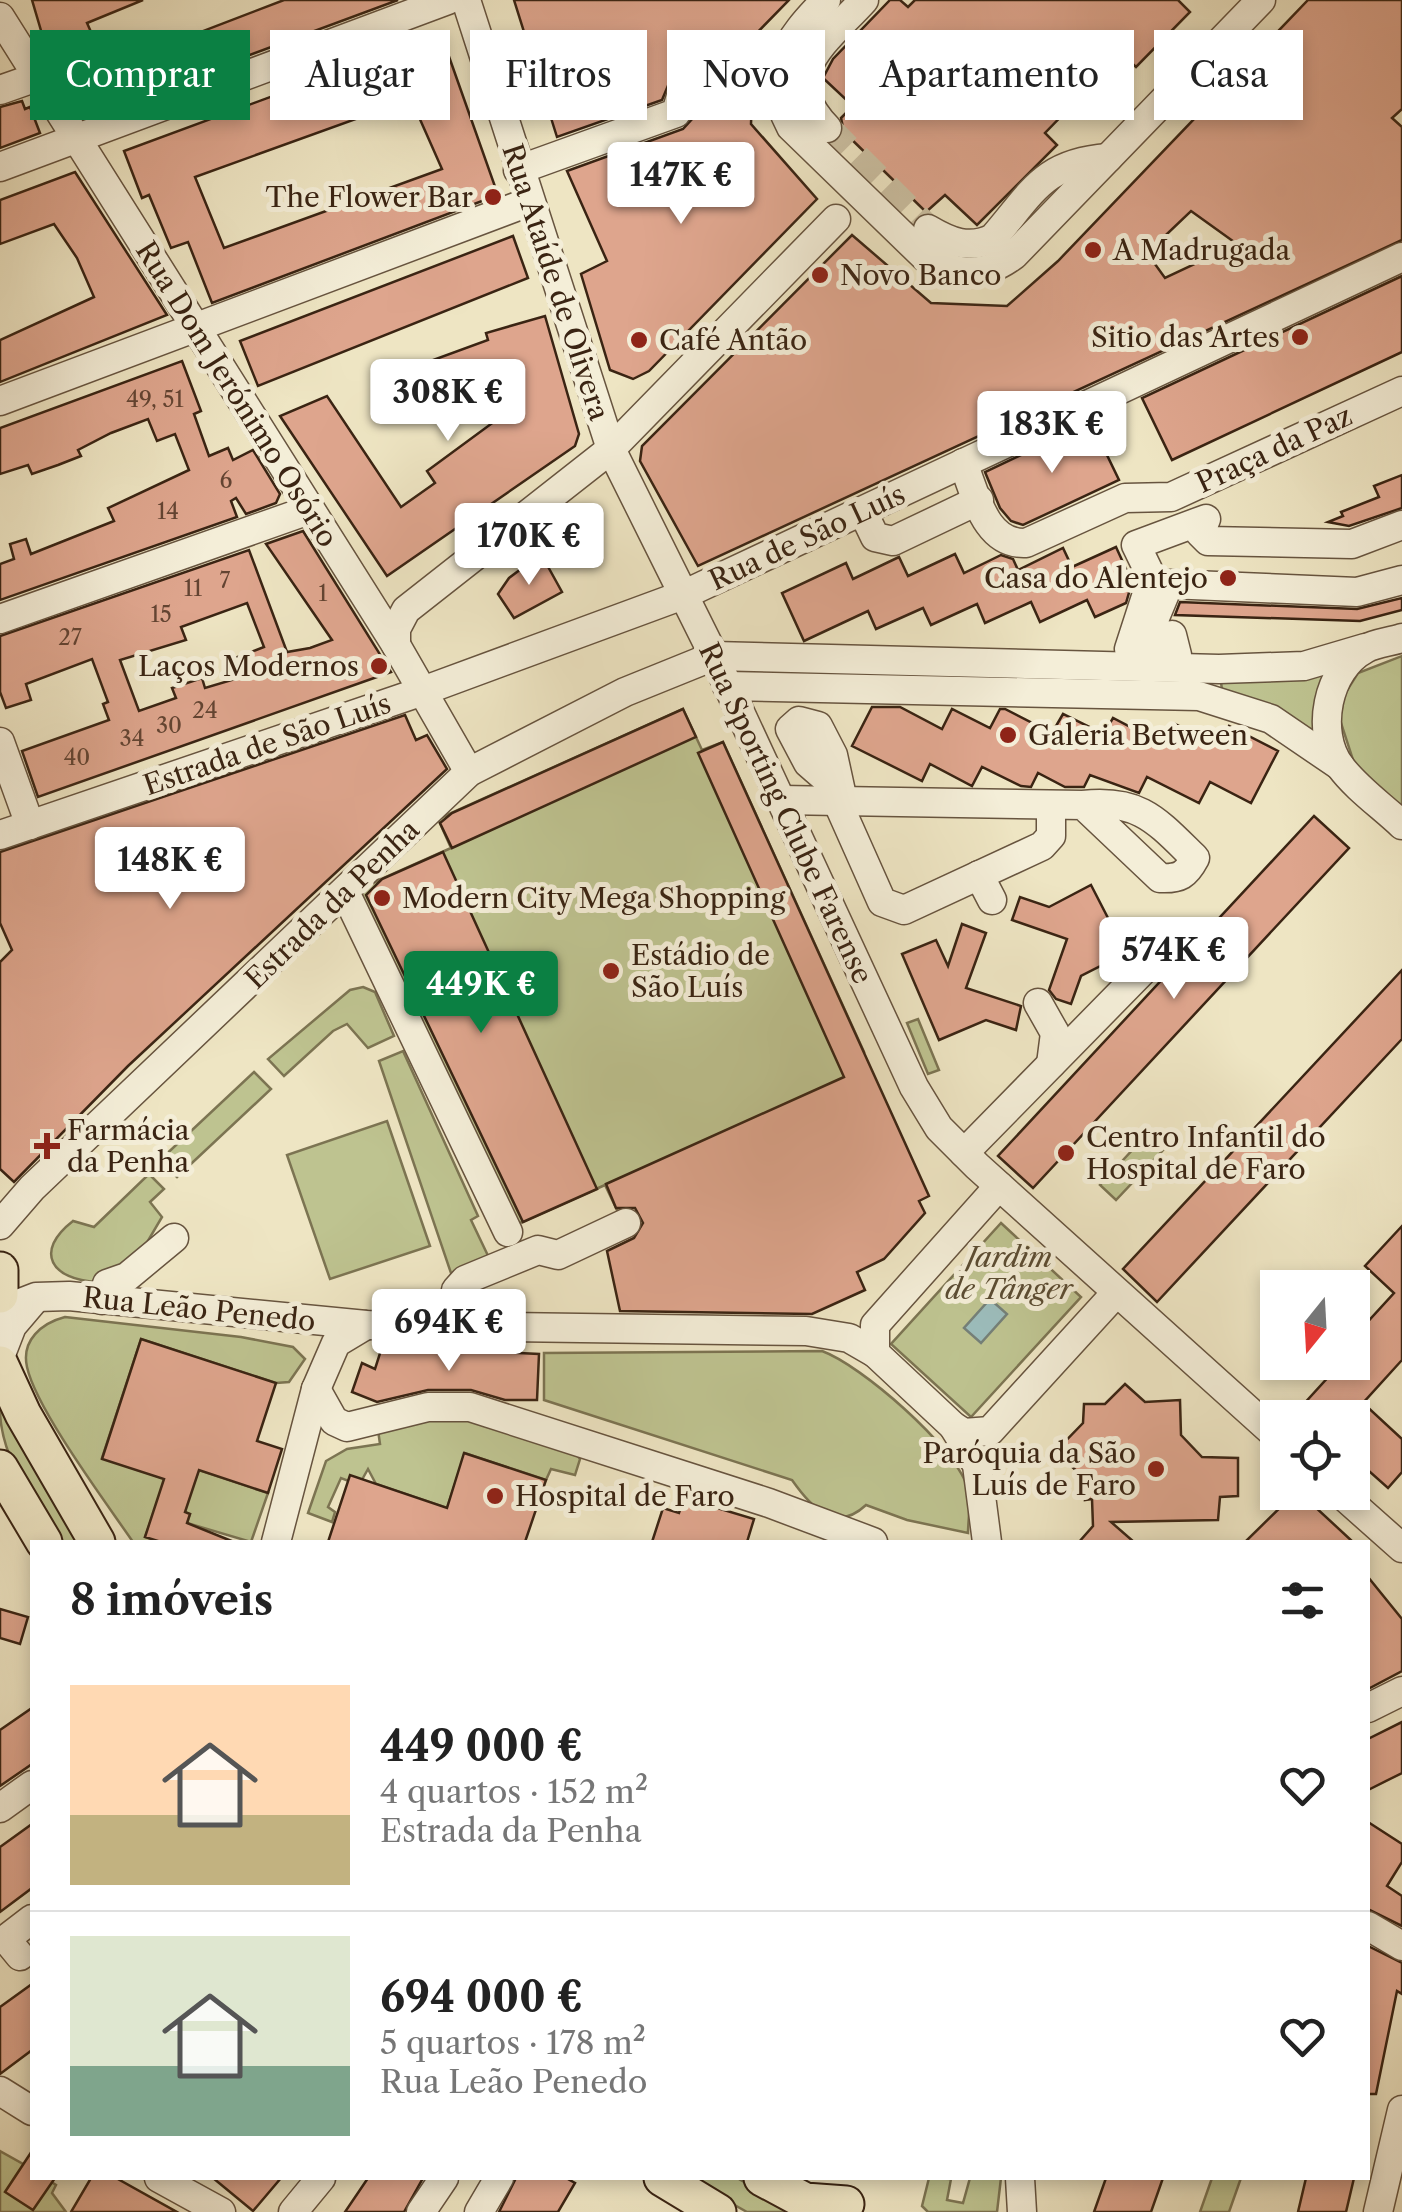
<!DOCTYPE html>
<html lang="pt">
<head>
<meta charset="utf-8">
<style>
  :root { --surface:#fff; --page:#f2f2f2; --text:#222; --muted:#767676; --line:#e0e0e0; --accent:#0b8043 }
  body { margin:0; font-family:"Libre Caslon Text",serif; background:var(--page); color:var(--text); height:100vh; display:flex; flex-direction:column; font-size:38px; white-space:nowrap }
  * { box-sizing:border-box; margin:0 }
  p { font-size:32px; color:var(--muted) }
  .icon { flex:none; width:55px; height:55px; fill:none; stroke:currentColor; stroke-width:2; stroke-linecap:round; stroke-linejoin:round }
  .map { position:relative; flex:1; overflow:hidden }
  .details { position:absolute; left:30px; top:1540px; width:1340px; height:640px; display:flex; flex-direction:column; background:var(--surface); border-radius:0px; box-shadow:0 5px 15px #0003 }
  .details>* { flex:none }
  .hud { position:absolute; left:30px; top:30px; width:1342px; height:90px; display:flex; gap:20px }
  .needle { width:65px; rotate:198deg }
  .buttons { position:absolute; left:1260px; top:1270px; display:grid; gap:20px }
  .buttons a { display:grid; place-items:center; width:110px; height:110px; border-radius:0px; background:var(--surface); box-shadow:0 5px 15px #0003; font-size:50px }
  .price { position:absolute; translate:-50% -85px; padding:0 22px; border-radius:10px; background:#fff; color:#222; font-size:32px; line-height:65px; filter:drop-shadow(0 2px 5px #0008) }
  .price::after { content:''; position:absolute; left:50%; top:60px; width:30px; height:22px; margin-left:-15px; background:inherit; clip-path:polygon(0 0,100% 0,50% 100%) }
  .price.active { background:var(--accent); color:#fff }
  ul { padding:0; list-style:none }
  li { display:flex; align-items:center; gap:30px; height:250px; padding:0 40px }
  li+li { border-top:2px solid var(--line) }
  li span { display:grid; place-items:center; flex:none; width:280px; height:200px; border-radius:0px; color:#555 }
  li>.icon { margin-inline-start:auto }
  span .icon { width:120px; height:120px; fill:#fffc; stroke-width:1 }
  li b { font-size:42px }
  h2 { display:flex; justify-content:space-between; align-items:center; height:120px; padding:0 40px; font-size:42px }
  .chip { padding:0 35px; border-radius:0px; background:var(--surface); box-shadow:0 5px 15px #0003; font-size:35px; line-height:90px }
  .chip.active { background:var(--accent); color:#fff }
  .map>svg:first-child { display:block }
</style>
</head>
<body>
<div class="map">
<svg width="1402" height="2212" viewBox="0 0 1402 2212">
  <rect width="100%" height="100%" fill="#eee5c3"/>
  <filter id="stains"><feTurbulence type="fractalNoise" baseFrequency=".002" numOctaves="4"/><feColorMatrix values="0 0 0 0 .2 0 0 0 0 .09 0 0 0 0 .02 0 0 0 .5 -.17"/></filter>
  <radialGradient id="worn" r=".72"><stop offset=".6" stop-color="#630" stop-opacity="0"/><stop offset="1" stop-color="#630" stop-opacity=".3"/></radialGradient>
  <!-- green -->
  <g fill="#bec390" stroke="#7c7452" stroke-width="2.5">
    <polygon points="1402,656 1402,812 1355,766 1340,720 1344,695 1358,673"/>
    <polygon points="1329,671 1312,732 1222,690 1221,682"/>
    <polygon points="683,709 702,750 723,742 864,1052 844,1061 863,1102 618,1212 605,1185 511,1227 357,890 451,848 438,819"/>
    <polygon points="363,987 375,992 394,1036 368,1048 347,1024 333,1031 284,1076 268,1059 350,990"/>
    <polygon points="918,1019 939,1070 928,1074 907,1023"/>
    <polygon points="403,1051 478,1216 471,1220 491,1262 452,1276 379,1061"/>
    <polygon points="254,1072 271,1089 177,1177 159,1161"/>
    <polygon points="387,1121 430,1246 330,1279 287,1155"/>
    <polygon points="1149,1132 1165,1148 1116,1200 1100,1185"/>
    <path d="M 149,1174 L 164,1189 L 150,1202 L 162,1217 L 142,1251 L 97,1282 C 52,1280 33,1252 73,1221 L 94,1227 Z"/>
    <polygon points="1001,1223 1081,1297 971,1417 891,1344"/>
    <path d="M 65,1317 L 241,1337 L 293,1347 L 305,1359 L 289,1382 L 276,1383 L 141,1339 L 102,1458 L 192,1488 L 199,1470 L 268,1493 L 251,1542 L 187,1523 L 190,1514 L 157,1503 L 145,1537 L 161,1542 L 133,1542 C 107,1504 36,1409 27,1367 C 21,1340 42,1323 65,1317 Z"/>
    <path d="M 822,1351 C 861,1365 954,1446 967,1486 C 972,1499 968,1519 968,1533 L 907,1520 L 866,1505 C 835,1534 811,1507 792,1480 L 544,1400 L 544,1353 Z"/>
    <path d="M 0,1409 L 80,1542 L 60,1542 C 34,1501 0,1458 0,1409 Z"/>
    <polygon points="433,1417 467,1417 574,1451 580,1459 575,1475 551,1469 546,1480 465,1453 447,1508 376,1484 368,1469 359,1485 341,1478 328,1507 335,1512 332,1522 308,1513 326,1461 347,1449 380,1444 378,1430"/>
    <polygon points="0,2151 32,2169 32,2178 45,2178 56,2185 52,2193 66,2212 0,2212"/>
    <polygon points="687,2178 737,2178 798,2212 747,2212"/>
    <polygon points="929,2178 951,2179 947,2200 963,2203 970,2178 1001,2178 997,2212 928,2212 922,2206"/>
    <polygon points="1212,2178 1241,2178 1229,2212 1200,2212"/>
  </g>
  <!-- water -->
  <polygon fill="#9cbdbc" stroke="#758078" stroke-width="2.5" points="990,1299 1007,1314 981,1343 964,1328"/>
  <!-- building -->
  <g fill="#dea58d" stroke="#3a2413" stroke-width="2.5" fill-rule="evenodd">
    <polygon points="32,0 143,0 87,23 107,68 284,0 398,0 88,115 65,56 50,61"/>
    <polygon points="514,0 789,0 748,42 749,62 677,64 662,100 557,137"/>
    <polygon points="890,0 900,0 908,7 915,0 1178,0 1190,12 1136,67 1122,54 1045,133 1057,145 977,225 945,195 926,212 844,132 841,118 853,106 823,78 833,59"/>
    <path d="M 1308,0 L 1402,0 L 1402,109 L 1392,118 L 1402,127 L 1402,240 L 698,566 L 640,461 L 642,446 L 852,235 L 931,303 L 1007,306 L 1058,261 ZM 1191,211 L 1237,244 L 1165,278 L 1147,253 Z"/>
    <path d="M 441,34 L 498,195 L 212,303 L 188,242 L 171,248 L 149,195 L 142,198 L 124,151 ZM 411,99 L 442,169 L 224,248 L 195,177 Z"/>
    <polygon points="699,97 752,97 751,124 817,199 649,371 633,379 610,370 581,274 607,261 567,171 683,129 692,119"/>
    <polygon points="22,101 25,109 30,107 40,133 0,148 0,107"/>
    <polygon points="75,172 167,315 0,382 0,340 94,297 77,258 54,224 0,244 0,200"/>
    <polygon points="513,236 528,278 258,386 240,341"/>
    <polygon points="1402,276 1402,352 1172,460 1142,398"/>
    <polygon points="545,316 579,434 575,446 387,576 280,416 327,396 401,507 435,483 427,471 510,410 496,370 395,407 384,378 488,340 486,333"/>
    <polygon points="182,361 201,411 194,414 209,456 228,448 233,460 253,450 280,494 276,503 246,514 236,498 231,501 237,517 0,600 0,564 14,559 10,544 26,539 31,554 114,521 108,508 189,470 175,434 157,441 148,419 111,433 78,450 81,456 58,465 32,474 28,465 0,474 0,428"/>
    <polygon points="1091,422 1119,480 1023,525 1011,521 1000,508 985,472"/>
    <polygon points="1402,475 1402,508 1349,526 1328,522 1343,516 1341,512 1379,497 1374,486"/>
    <path d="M 303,531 L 391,672 L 38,797 L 22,751 L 109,720 L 103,704 L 108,702 L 92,659 L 26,684 L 31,700 L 6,708 L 0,692 L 0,636 L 249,550 L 287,652 L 310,648 L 332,640 L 266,544 ZM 247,603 L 264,647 L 235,658 L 242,677 L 205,688 L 202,678 L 172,688 L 176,698 L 139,711 L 120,660 L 186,640 L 181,627 Z"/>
    <polygon points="1116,547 1132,582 1126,603 1095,617 1087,600 1040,622 1031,602 985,623 977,604 931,625 923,608 876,629 868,611 804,641 782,593 846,563 853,579 899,557 908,576 955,554 964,573 1001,555 1013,559 1018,570 1063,548 1072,567"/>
    <polygon points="541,554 562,592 514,618 498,594 509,578"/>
    <polygon points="1402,598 1402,610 1360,621 1175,615 1180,602 1357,609"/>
    <polygon points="872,707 900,707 942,729 952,709 990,728 1000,709 1005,709 1052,733 1063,714 1104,734 1113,718 1165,745 1175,724 1219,746 1229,726 1278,751 1251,803 1210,782 1199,803 1147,777 1139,793 1090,775 1084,787 1065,787 1038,773 1031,787 1021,786 982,767 972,786 930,764 922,781 852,746"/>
    <polygon points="683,709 696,737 452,848 440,823 452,813"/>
    <polygon points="405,715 416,740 427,735 447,769 128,1066 14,1182 0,1169 0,962 12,950 0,923 0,852"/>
    <polygon points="723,742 929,1196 919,1201 925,1213 884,1259 857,1272 865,1290 812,1314 620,1311 607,1251 634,1238 643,1223 635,1208 616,1208 606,1184 844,1077 698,753"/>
    <polygon points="1314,816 1349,848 1033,1188 998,1156"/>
    <polygon points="443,852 597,1189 523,1222 366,895 382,879"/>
    <polygon points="1091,885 1126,953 1081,976 1071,1004 1056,999 1049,990 1067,939 1012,920 1020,897 1049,907"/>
    <polygon points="962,924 986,933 966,988 1021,1006 1016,1030 986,1020 939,1040 902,954 936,940 948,966"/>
    <polygon points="1402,970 1402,1039 1157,1302 1123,1269"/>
    <polygon points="1402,1226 1402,1360 1363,1403 1402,1439 1402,1472 1388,1488 1352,1456 1352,1418 1314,1418 1302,1406 1331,1374 1318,1362 1352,1362 1352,1339 1394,1293 1365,1266"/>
    <polygon points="141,1339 276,1383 257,1441 282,1449 268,1493 199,1470 185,1512 190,1514 187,1523 234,1542 161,1542 145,1537 164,1479 102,1459"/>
    <polygon points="382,1347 539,1354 537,1400 505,1400 471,1390 428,1390 377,1402 352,1392 362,1363 375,1369"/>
    <polygon points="1125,1384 1145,1402 1180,1400 1181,1435 1202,1457 1238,1458 1238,1496 1220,1497 1218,1520 1111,1522 1134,1542 1079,1542 1093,1526 1092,1499 1085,1500 1086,1479 1055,1452 1083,1423 1084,1404 1105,1404"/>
    <polygon points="464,1453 546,1480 525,1542 328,1542 350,1475 447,1508"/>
    <polygon points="1296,1492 1299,1492 1353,1542 1245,1542"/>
    <polygon points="684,1498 754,1519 747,1542 652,1542 663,1508 679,1513"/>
    <polygon points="1368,1577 1402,1619 1402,1671 1368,1689"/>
    <polygon points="0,1609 28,1617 20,1644 0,1638"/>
    <polygon points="32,1708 32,1764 0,1786 0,1730"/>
    <polygon points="1402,1722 1402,1773 1368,1790 1368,1739"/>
    <polygon points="1368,1822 1402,1844 1402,1862 1387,1886 1402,1896 1402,1926 1368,1909"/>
    <polygon points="32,1824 32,1888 0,1912 0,1847"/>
    <polygon points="1368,1946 1402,1963 1402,1994 1397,1991 1376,2094 1368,2094"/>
    <polygon points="32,1984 32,2050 0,2074 0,2007"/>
    <polygon points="32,2151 32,2178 55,2178 33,2210 5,2192"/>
    <polygon points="91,2178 116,2178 177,2212 71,2212"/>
    <polygon points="213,2178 281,2178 253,2211"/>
    <polygon points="368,2178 423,2178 404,2212 345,2212"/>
    <polygon points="516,2178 566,2178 575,2183 558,2212 499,2212"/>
    <polygon points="1106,2178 1163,2178 1151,2212 1094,2212"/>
    <polygon points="1306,2178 1354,2178 1346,2212 1298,2212"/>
  </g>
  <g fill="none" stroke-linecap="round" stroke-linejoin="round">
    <!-- minor-tunnel -->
    <polyline stroke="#cabea0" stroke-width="28" stroke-dasharray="28 14" stroke-linecap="butt" points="827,128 928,229"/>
    <defs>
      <g id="minor">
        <polyline points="466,0 611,449 714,656 914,1087 939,1128 977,1166 1278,1437"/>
        <path d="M 826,0 C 787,39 762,74 791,127 L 926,258 C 960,276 983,278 1014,255 L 1261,0"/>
        <polyline points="0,17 396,645 469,772"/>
        <polyline points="0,90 37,77"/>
        <path d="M 827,128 C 775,74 826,42 864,0"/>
        <polyline points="0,167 448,0"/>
        <polyline points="518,170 676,113 686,79 777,80"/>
        <path d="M 928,229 C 950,242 969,250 993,238 C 1033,192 1043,163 1108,158"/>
        <polyline points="0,401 529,202"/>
        <path d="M 963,463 C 976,495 985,545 1026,543 L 1125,498 L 1171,497 L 1402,391"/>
        <polyline points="863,512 875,537 893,541 979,500"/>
        <polyline points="1402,525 1352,544 1208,541 1200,533 1206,519 1136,545 1152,578 1129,649 1177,655 1172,635 1165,641 1156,635 1153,642 1145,636 1145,627 1151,627 1169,584 1357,592 1402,580"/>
        <polyline points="0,619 309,510"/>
        <path d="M 1402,638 C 1390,642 1375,643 1365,649 C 1327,669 1315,732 1340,766 C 1356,788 1382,806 1402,825"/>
        <polyline points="396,645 396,629 406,610 611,449 836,219"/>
        <polyline points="727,686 1199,696 1271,719 1340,766"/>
        <polyline points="0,742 30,825"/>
        <polyline points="839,790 808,763 790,729 799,721 818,726 833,755 843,801"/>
        <path d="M 781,800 L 1083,805 C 1140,799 1156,820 1195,858 C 1186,875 1180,879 1160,878 L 1083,805"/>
        <polyline points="837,801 882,902 904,910 1042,846 1051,836 1051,805"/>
        <polyline points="0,835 420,692 683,595 1402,257"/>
        <polyline points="979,875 992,900"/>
        <polyline points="345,892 508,1232"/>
        <polyline points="1038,1003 1055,1033 1051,1064"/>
        <polyline points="964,1153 1165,948"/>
        <polyline points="999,1186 875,1325 875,1353 953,1426 964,1433 990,1431 1116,1293"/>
        <polyline points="0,1225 32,1188 469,772 625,692 714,656 1219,669 1304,666 1365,648"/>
        <polyline points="102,1300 107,1284 127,1277 174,1238"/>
        <polyline points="0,1311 36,1297 69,1296 366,1325 806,1331 849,1338 875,1353"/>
        <polyline points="453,1326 456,1290 465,1280 538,1250 558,1255 626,1223"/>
        <polyline points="0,1357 12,1326 35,1299"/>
        <polyline points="316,1389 334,1421 347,1427 428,1407 470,1407 769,1503 873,1542"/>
        <polyline points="953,1426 977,1465 987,1542"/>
        <polyline points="1339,1492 1402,1548"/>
        <polyline points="276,1542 316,1389 336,1343 366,1325"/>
        <polyline points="1368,1708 1402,1691"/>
        <polyline points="0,1808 32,1785"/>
        <polyline points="1368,1926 1402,1946"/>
        <polyline points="20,1956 6,1939 32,1919"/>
        <polyline points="0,2091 32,2111"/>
        <polyline points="159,2178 221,2212"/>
        <polyline points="1020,2178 1022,2212"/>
        <polyline points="293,2212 321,2178"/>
        <polyline points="421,2212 444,2178"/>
        <polyline points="479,2212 499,2178"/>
        <polyline points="1378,2212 1402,2110"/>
      </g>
      <g id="major">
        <polyline points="0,1270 0,1295"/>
        <polyline points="0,1364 23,1414 97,1542"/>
        <polyline points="0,1468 44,1542"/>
        <polyline points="662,2178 718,2212"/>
        <polyline points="762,2178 805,2201 846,2204"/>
      </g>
    </defs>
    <!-- minor casing -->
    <use href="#minor" stroke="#67543f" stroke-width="31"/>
    <!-- major casing -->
    <use href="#major" stroke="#3a2413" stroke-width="39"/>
    <!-- minor -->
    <use href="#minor" stroke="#f4eed8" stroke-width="28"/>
    <!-- major -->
    <use href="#major" stroke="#eee5c3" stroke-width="35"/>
  </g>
  <!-- markers -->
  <g fill="#8f2418" stroke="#f4eed8" stroke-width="4">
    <circle cx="493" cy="197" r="10"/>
    <circle cx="1093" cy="250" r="10"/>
    <circle cx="820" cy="275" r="10"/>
    <circle cx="1300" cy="337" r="10"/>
    <circle cx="639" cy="340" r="10"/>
    <circle cx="1228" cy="578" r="10"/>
    <circle cx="379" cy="666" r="10"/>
    <circle cx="1008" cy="735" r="10"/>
    <circle cx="382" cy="898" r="10"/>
    <circle cx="611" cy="971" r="10"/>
    <path d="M42 1131h10v10h10v10h-10v10h-10v-10h-10v-10h10z"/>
    <circle cx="1066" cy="1153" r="10"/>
    <circle cx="1156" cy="1469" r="10"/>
    <circle cx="495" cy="1496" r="10"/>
  </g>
  <g text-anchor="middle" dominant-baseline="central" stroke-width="10" stroke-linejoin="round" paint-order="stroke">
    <!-- number labels -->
    <g font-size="22" fill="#634432">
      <text x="155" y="399">49, 51</text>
      <text x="226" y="480">6</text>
      <text x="168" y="511">14</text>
      <text x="225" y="580">7</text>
      <text x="193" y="588">11</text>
      <text x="323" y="593">1</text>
      <text x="161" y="614">15</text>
      <text x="70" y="637">27</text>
      <text x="205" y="710">24</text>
      <text x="169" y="725">30</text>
      <text x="132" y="738">34</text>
      <text x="77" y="757">40</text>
    </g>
    <!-- poi labels -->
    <g font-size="28" fill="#3a2413" stroke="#f4eed8" text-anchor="start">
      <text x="473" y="197" text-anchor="end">The Flower Bar</text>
      <text x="1113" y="250">A Madrugada</text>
      <text x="840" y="275">Novo Banco</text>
      <text x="1280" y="337" text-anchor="end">Sitio das Artes</text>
      <text x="659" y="340">Café Antão</text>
      <text x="1208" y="578" text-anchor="end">Casa do Alentejo</text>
      <text x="359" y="666" text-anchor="end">Laços Modernos</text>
      <text x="1028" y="735">Galeria Between</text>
      <text x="402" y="898">Modern City Mega Shopping</text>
      <text x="631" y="955">Estádio de<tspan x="631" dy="32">São Luís</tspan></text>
      <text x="67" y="1130">Farmácia<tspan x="67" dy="32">da Penha</tspan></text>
      <text x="1086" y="1137">Centro Infantil do<tspan x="1086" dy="32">Hospital de Faro</tspan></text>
      <text x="1136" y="1453" text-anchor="end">Paróquia da São<tspan x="1136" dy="32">Luís de Faro</tspan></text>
      <text x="515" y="1496">Hospital de Faro</text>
    </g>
    <!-- street labels -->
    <g font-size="28" fill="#3a2413" stroke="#f4eed8">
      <text transform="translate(556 282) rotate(72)">Rua Ataíde de Olivera</text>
      <text transform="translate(237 394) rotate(58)">Rua Dom Jerónimo Osório</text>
      <text transform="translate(1274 449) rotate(-25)">Praça da Paz</text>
      <text transform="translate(807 537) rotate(-25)">Rua de São Luís</text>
      <text transform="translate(267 744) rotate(-19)">Estrada de São Luís</text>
      <text transform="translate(786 813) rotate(65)">Rua Sporting Clube Farense</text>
      <text transform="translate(332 904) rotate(-44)">Estrada da Penha</text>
      <text transform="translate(199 1309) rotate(6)">Rua Leão Penedo</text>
    </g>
    <!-- park labels -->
    <g font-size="28" font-style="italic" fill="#5b4c32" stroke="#f4eed8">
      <text x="1009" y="1257">Jardim<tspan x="1009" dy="32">de Tânger</tspan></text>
    </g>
  </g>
  <rect width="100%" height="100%" filter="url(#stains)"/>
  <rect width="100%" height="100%" fill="url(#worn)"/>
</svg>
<div class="buttons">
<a><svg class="needle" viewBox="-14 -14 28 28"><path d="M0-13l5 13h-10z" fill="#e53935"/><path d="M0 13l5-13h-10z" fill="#767676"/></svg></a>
<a><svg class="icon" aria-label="locate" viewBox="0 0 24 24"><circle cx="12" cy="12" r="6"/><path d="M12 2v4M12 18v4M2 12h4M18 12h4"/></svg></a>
</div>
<b class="price" style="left:681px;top:227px">147K €</b>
<b class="price" style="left:448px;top:444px">308K €</b>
<b class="price" style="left:1052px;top:476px">183K €</b>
<b class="price" style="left:529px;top:588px">170K €</b>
<b class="price" style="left:170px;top:912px">148K €</b>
<b class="price" style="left:1174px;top:1002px">574K €</b>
<b class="price active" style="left:481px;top:1036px">449K €</b>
<b class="price" style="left:449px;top:1374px">694K €</b>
<div class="hud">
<a class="chip active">Comprar</a>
<a class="chip">Alugar</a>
<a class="chip">Filtros</a>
<a class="chip">Novo</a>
<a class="chip">Apartamento</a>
<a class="chip">Casa</a>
</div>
<section class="details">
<h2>8 imóveis<svg class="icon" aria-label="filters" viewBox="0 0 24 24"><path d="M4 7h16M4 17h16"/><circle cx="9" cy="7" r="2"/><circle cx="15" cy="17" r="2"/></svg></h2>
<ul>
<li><span style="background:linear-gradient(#ffd9b3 65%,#c2b280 0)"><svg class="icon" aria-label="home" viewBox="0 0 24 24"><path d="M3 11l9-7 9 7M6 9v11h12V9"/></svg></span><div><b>449 000 €</b><p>4 quartos · 152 m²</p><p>Estrada da Penha</p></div><svg class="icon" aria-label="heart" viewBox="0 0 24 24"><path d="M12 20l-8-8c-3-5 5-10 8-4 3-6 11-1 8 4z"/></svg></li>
<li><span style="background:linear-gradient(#dfe7d0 65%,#7fa58c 0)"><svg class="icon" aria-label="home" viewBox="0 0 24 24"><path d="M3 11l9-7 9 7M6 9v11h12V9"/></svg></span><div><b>694 000 €</b><p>5 quartos · 178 m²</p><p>Rua Leão Penedo</p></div><svg class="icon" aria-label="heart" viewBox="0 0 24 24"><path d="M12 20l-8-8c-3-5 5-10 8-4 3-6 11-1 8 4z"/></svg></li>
</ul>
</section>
</div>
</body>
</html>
